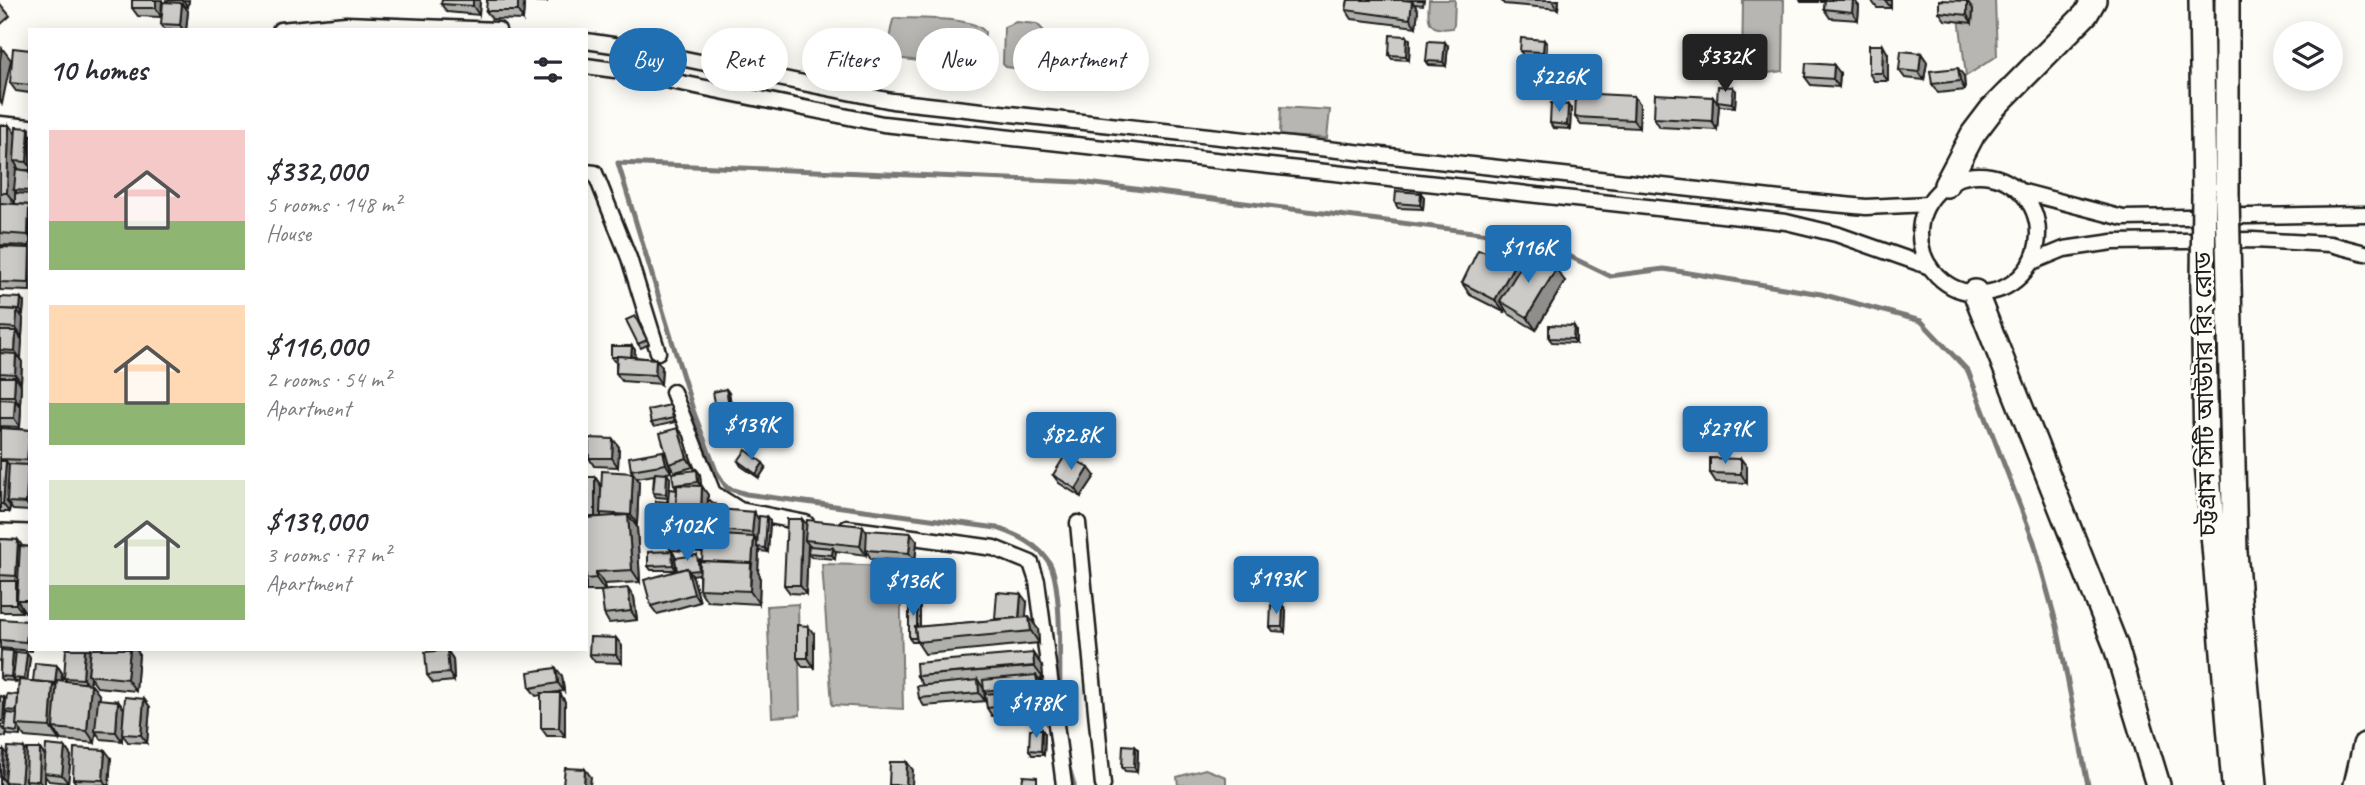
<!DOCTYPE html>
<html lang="en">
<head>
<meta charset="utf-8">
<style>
  :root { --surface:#fff; --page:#f2f2f3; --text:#2b2b33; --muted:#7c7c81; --accent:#1f6fb2 }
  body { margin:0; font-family:Caveat,"Noto Sans Bengali",sans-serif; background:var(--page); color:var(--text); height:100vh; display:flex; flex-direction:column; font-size:26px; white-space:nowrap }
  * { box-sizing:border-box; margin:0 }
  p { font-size:23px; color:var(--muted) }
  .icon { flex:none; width:38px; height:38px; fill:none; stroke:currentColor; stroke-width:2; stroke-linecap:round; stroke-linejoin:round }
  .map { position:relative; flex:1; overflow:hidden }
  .panel { position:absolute; left:28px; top:28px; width:560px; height:623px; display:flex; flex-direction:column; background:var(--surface); border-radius:0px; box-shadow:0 4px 18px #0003 }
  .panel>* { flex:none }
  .hud { position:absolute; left:609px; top:28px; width:665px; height:63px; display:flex; gap:14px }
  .tools { position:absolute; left:2273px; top:21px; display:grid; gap:14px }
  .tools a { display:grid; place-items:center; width:70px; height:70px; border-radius:50%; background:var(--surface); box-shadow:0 4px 18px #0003; font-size:35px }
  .price { position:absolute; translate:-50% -60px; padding:0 16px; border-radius:7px; background:var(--accent); color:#fff; font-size:23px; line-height:46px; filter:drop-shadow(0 2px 4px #0008) }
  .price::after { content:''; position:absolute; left:50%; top:42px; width:21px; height:16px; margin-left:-10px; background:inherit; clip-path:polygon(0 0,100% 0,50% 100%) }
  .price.on { background:#222; color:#fff }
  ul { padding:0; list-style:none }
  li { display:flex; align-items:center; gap:21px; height:175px; padding:0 21px }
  li span { display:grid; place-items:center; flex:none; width:196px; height:140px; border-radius:0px; color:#555 }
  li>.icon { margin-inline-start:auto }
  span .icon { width:84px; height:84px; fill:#fffc; stroke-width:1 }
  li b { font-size:30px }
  h2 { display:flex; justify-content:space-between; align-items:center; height:84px; padding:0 21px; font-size:30px }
  .tag { padding:0 24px; border-radius:32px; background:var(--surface); box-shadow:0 4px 18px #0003; font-size:24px; line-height:63px }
  .tag.on { background:var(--accent); color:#fff }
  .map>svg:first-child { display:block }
</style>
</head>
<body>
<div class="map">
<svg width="2365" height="785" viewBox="0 0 2365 785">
  <rect width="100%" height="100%" fill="#fdfcf7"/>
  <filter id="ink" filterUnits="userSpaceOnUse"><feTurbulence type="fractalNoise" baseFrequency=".0143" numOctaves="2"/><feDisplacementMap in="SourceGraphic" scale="14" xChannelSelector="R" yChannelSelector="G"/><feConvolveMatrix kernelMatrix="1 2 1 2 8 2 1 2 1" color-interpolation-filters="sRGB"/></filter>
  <g filter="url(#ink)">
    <!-- water -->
    <g fill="#b7b6b2" stroke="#797876" stroke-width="2">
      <path d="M 1429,0 L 1455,0 L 1454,25 L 1452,28 C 1427,32 1427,20 1429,0 Z"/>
      <polygon points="1743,0 1784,0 1783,71 1742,76"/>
      <polygon points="1957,0 1995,0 1997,56 1966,76"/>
      <path d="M 896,18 C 917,19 973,16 985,32 L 981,65 L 974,67 L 894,58 C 887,49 890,31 893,20 Z"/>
      <polygon points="1016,22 1037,24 1043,30 1043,64 1038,71 1006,67 1003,64 1004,27"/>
      <polygon points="1281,107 1330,110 1327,138 1280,136"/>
      <polygon points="822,564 900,566 903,709 832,705"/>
      <polygon points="798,604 800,715 772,717 767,606"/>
      <polygon points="1205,769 1226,777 1226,785 1178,785 1177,777"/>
    </g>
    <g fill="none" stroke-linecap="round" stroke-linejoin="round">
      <!-- stream -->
      <g stroke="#797876" stroke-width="5">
        <path d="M 1060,707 C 1059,675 1063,588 1050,564 C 1039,544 1017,535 997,528 L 746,494 L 727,488 L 716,471 L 694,413 L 618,163 L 1080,182 L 1536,240 L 1610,276 L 1664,269 L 1821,294 L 1921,321 L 1968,371 L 2034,542 L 2057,626 L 2088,785"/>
        <polyline points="1067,761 1074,785"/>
      </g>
      <defs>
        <g id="minor">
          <polyline points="280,30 346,24 498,30"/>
          <polyline points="586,41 626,47 892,101 1790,200 1866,207 1928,204"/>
          <polyline points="586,66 622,71 883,124 1786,222 1836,234 1930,267"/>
          <polyline points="0,124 30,127"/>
          <polyline points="586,172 595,173 629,258 658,352"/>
          <circle cx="1979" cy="234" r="59"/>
          <polyline points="2020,191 2123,218 2365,214"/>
          <polyline points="2030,263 2064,249 2113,242 2253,240 2330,244 2365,253"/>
          <polyline points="673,392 713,493 740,510 806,523"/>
          <polyline points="0,515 30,516"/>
          <polyline points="1078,523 1103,785"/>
          <polyline points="847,528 994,548 1031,563 1037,581 1064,785"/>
        </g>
        <g id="primary">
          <polyline points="2201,0 2204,194"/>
          <polyline points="2227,0 2227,198"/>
          <polyline points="1946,185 1973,134 1992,109 2086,14 2094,0"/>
          <polyline points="2203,284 2206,450 2234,785"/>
          <polyline points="2229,284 2235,552 2255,785"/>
          <polyline points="1975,292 2115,644 2158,785"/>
          <polyline points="2356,785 2365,745"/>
        </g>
      </defs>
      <!-- minor casing -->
      <use href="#minor" stroke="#1c1c1c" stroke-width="19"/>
      <!-- primary casing -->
      <use href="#primary" stroke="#1c1c1c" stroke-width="28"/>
      <!-- minor -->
      <use href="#minor" stroke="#fdfcf7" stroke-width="14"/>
      <!-- primary -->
      <use href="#primary" stroke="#fdfcf7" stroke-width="23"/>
      <defs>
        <g id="primary-bridge">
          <polyline points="2227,198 2229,284"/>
          <polyline points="2203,284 2204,194"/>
        </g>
      </defs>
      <!-- primary-bridge casing -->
      <use href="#primary-bridge" stroke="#1c1c1c" stroke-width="28" stroke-linecap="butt"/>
      <!-- primary-bridge -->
      <use href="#primary-bridge" stroke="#fdfcf7" stroke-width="23"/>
    </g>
    <!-- wall -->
    <g fill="#afafac" stroke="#1c1c1c" stroke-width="2">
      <polygon points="132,0 162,0 161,17 138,16 132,8"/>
      <polygon points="166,0 189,0 188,7 184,6 188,11 186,30 165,30 161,24 167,2"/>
      <polygon points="480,0 479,15 447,12 441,4"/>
      <polygon points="529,0 547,0 547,2 530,1"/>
      <polygon points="1348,0 1424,0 1423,5 1414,4 1418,10 1416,27 1352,19 1346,10"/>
      <polygon points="1501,0 1559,0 1558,9 1504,4"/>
      <polygon points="1800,0 1818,0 1818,2 1801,2"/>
      <polygon points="1820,0 1854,0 1859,6 1858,20 1830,18 1824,9 1825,2 1821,2"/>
      <polygon points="1871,0 1891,0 1891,8 1877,8"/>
      <polygon points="1967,1 1973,9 1972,23 1945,20 1939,12"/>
      <polygon points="0,4 10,16 0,25"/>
      <polygon points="524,4 523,20 492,19 486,11"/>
      <polygon points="1410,40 1409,60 1392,59 1389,55"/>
      <polygon points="1544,40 1547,44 1546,57 1523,55 1520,51"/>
      <polygon points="1448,46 1446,66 1429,65 1426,61"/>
      <polygon points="30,50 30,93 16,91 10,83"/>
      <polygon points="1921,53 1927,62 1924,80 1905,78 1899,70"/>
      <polygon points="1888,54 1888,81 1874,81 1869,73"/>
      <polygon points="1840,73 1839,87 1811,85 1805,77"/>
      <polygon points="1964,76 1965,90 1938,93 1932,84"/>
      <polygon points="1736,91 1735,107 1720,106 1717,101"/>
      <polygon points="1640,104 1639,128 1581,125 1575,117"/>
      <polygon points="1719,105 1717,130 1660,127 1654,118"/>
      <polygon points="1571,109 1570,129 1553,128 1550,123"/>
      <polygon points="0,125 16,134 30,129 30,170 19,170 17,166 17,169 30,171 30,246 0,245"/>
      <polygon points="1424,197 1423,209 1398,208 1395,203"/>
      <polygon points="0,247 30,248 30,291 0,290"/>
      <polygon points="1522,264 1565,281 1536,330 1509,314 1505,309 1504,312 1470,295 1462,283"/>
      <polygon points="0,297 24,302 23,314 20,314 23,318 22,337 19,336 22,340 20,359 22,362 21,382 19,382 21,385 20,405 19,404 21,408 20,427 0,426"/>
      <polygon points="638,320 649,344 641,348 638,344"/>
      <polygon points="1576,330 1576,343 1552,342 1549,338"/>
      <polygon points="632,346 635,350 634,357 656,359 662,367 661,384 622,381 616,373 616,362 614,361 611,357"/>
      <polygon points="726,389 729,393 733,414 720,417 717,413"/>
      <polygon points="670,405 672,409 675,422 654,427 651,423"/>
      <polygon points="733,422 738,443 724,445 721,441"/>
      <polygon points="0,428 30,430 30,511 13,510 10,506 9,512 0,512"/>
      <polygon points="678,428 684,436 693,467 675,472 670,465 671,472 664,474 667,474 670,478 669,489 677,490 674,485 697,470 700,474 701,486 708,495 707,508 770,521 768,552 760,551 759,550 758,572 760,576 759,604 707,601 699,589 699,574 692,575 700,602 657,614 651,606 677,571 700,559 701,561 703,561 707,534 703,529 704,519 681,518 678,514 678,520 670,519 668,517 668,519 698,521 704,530 702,552 671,550 665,542 667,521 658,520 655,516 668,504 668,498 656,497 653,493 654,475 637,478 639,481 637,524 634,523 637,527 640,582 604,584 605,591 586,591 586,477 595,477 601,486 633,473 631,470 663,451 667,456"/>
      <polygon points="613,439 619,447 618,467 594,466 589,458"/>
      <polygon points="1741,459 1747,467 1747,483 1716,482 1710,473"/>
      <polygon points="738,461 766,467 759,478 741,466"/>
      <polygon points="1053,475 1095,476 1081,497 1059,483"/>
      <polygon points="802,519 807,525 867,531 917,541 915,561 871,559 867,552 866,555 835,551 835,559 811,557 808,553 809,546 808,544 806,594 790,593 784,585"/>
      <polygon points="0,539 18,540 22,546 30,547 30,612 25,612 21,606 22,612 0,612"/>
      <polygon points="672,551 675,556 676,570 651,570 648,566"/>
      <polygon points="628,588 634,597 637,620 609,623 604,614"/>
      <polygon points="1027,602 1025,617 1038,629 1039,643 925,654 917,642 912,642 909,638 920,604 920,627 996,620"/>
      <polygon points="1283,606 1286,610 1285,632 1273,631 1270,627"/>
      <polygon points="0,619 30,624 30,649 32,649 32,651 0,648"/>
      <polygon points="814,634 814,667 803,667 797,658"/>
      <polygon points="616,638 622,646 622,663 595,662 589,654"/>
      <polygon points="91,649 136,649 139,654 136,691 97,687 90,677 90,683 100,696 99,700 118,701 124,709 144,699 150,707 147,743 128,742 122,734 122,741 101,739 96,732 95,743 61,740 59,737 59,740 25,737 20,731 20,736 8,735 5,730 6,725 0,725 0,696 4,697 6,699 18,695 19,682 16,682 14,679 14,681 2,680 0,678 0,660 27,653 30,657 27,681 34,681 57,665 62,673 62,681 67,681 64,678 91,651"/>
      <polygon points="447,650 453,659 454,681 433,683 427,675"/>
      <polygon points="1042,666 1043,678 1039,679 1042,683 1043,692 1047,697 1048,711 992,716 987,708 986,694 984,691 985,701 924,706 919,698 923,685 917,676"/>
      <polygon points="562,676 564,691 551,693 560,693 565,702 565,736 547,736 541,728 541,695 536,696 530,688"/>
      <polygon points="0,728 3,728 6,732 6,737 0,736"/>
      <polygon points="1045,734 1044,755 1032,755 1029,750"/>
      <polygon points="1135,746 1138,750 1137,772 1125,771 1122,767"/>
      <polygon points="65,747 71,756 68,783 49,781 45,776 45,785 29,785 28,783 28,785 0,785 0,750 4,750 7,754 27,752 40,749 45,757"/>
      <polygon points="111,758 109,785 77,785 73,779"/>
    </g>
    <!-- shaded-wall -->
    <g fill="#8f8e8c" stroke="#1c1c1c" stroke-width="2">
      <polygon points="156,0 162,0 161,17 156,8"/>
      <polygon points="183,0 189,0 188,7"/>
      <polygon points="473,0 480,0 479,15 473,6"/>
      <polygon points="518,0 521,0 524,4 523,20 518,11"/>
      <polygon points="1552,0 1559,0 1558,9"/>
      <polygon points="1853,0 1854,0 1859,6 1858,20 1852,12"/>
      <polygon points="1885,0 1891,0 1891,8"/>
      <polygon points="1412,1 1418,10 1416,27 1410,19"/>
      <polygon points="1967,1 1973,9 1972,23 1967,15"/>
      <polygon points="182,3 188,11 186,30 183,30 180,25"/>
      <polygon points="1407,36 1410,40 1409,60 1406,56"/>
      <polygon points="1544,40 1547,44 1546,57 1543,52"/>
      <polygon points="1445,42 1448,46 1446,66 1443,62"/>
      <polygon points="1883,45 1888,54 1888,81 1882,73"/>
      <polygon points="2,48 11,60 2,104 0,100 0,60"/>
      <polygon points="1921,53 1927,62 1924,80 1919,72"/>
      <polygon points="1834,65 1840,73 1839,87 1833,79"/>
      <polygon points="1958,68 1964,76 1965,90 1960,81"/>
      <polygon points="1733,87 1736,91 1735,107 1732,103"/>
      <polygon points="1634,96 1640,104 1639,128 1633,120"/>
      <polygon points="1713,97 1719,105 1717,130 1712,121"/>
      <polygon points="1568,105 1571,109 1570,129 1567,125"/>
      <polygon points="9,125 18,137 14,161 17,166 16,190 14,190 16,192 16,205 7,193"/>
      <polygon points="29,128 30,129 30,166 27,162"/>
      <polygon points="1421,193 1424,197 1423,209 1420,205"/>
      <polygon points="29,205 30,206 30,238 28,235"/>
      <polygon points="1518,258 1526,270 1500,301 1505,309 1504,312 1495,300"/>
      <polygon points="1556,269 1565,281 1536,330 1527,317"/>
      <polygon points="21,298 24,302 23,314 20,310"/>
      <polygon points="17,310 23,318 22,337 16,328"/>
      <polygon points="1574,326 1576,330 1576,343 1573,339"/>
      <polygon points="16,331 22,340 21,359 15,351"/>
      <polygon points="632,346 635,350 634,362 631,358"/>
      <polygon points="16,354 22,362 21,382 15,374"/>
      <polygon points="656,359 662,367 661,384 655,375"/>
      <polygon points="15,377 21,385 20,405 14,396"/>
      <polygon points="726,389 729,393 733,414 730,410"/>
      <polygon points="15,400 21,408 20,427 14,418"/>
      <polygon points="670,405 672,409 675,422 673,418"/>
      <polygon points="730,417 733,422 738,443 735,439"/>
      <polygon points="678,428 684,436 693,467 687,458"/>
      <polygon points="30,430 30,464 27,460"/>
      <polygon points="613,439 619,447 618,467 612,458"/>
      <polygon points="663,451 669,459 671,472 666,464"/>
      <polygon points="1741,459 1747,467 1747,483 1741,474"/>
      <polygon points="6,461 12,469 7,502 10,506 9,512 3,504"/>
      <polygon points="763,463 766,467 759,478 756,474"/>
      <polygon points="28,465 30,468 30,509 26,503"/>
      <polygon points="1089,468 1095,476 1081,497 1076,489"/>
      <polygon points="697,470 700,474 701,487 698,482"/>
      <polygon points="633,473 639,481 637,524 631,515"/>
      <polygon points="667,474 670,478 669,498 666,494"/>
      <polygon points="595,477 601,486 601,526 595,517"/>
      <polygon points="702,486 708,495 707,519 701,511"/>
      <polygon points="667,502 669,506 667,515 668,517 668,522 665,517"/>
      <polygon points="676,510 678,514 678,520 675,515"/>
      <polygon points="754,512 759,520 758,541 752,533"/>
      <polygon points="628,515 637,527 640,582 632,570"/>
      <polygon points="767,517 770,521 768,552 765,548"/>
      <polygon points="802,519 808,527 805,540 808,544 806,594 800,585"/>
      <polygon points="698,521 704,530 702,552 696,544"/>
      <polygon points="863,526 868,534 866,555 860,546"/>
      <polygon points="911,533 917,541 915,561 909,553"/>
      <polygon points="754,537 759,546 757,547 759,550 758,572 760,576 759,604 750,591"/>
      <polygon points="18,540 24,549 22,584 16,576"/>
      <polygon points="833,548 836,552 835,559 832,555"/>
      <polygon points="672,551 675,556 676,570 673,565"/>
      <polygon points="687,568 693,577 700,602 694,594"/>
      <polygon points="596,572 604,584 605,591 596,578"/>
      <polygon points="16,581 21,589 17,600 21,606 22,612 16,604"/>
      <polygon points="628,588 634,597 637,620 631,611"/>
      <polygon points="1021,594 1027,602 1025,629 1019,621"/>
      <polygon points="917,600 920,604 920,642 917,638"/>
      <polygon points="1283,606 1286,610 1285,632 1282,627"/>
      <polygon points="1029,617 1038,629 1039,643 1031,631"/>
      <polygon points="28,621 30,624 30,648 26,642"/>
      <polygon points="808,626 814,634 814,667 808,658"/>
      <polygon points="616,638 622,646 622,663 616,655"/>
      <polygon points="85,649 89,649 91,652 88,675 90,677 89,687 83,679"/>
      <polygon points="130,649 136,649 139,654 136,691 127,679"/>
      <polygon points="447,650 453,659 454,681 449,673"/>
      <polygon points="13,651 16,655 14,681 11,677"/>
      <polygon points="27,653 30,657 27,683 24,679"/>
      <polygon points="1033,653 1042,666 1043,678 1034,666"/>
      <polygon points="57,665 62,673 61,691 55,683"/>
      <polygon points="556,668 562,676 564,691 558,683"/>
      <polygon points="1036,675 1042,683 1043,692 1047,697 1048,711 1042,702 1041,691 1038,685"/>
      <polygon points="978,680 984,689 985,701 979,693"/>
      <polygon points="53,683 62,695 53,728 59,737 59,740 50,727"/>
      <polygon points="91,684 100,696 95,743 87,731"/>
      <polygon points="560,693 565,702 565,736 559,728"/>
      <polygon points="4,697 7,701 5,710 6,712 6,725 3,721"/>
      <polygon points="144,699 150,707 147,743 141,735"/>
      <polygon points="118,701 124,709 122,741 116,732"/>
      <polygon points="1042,729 1045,734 1044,755 1041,751"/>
      <polygon points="1135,746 1138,750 1137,772 1134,767"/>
      <polygon points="65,747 71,756 68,783 62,775"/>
      <polygon points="24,748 30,757 26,780 28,785 23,785 21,783"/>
      <polygon points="40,749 46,757 44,773 45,776 45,785 42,785 39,781"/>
      <polygon points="4,750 10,758 5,782 7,785 2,778"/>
      <polygon points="105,750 111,758 109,785 106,785 103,780"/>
      <polygon points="907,762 913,770 912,785 906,785"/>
      <polygon points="585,769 591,777 590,785 584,785"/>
    </g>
    <!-- building -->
    <g fill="#cccbc8" stroke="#1c1c1c" stroke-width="2">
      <rect x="132" y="0" width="24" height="8"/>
      <polygon points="442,0 473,0 473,6 441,4"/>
      <polygon points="487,0 518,0 518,11 486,11"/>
      <polygon points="1348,0 1403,0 1412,1 1410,19 1346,10"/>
      <polygon points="1825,0 1853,0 1852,12 1824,9"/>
      <polygon points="1939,0 1967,1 1967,15 1939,12"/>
      <polygon points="163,2 182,3 180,25 161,24"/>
      <polygon points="1390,35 1407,36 1406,56 1389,55"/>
      <polygon points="1521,38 1544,40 1543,52 1520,51"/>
      <polygon points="1428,41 1445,42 1443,62 1426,61"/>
      <polygon points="1869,45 1883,45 1882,73 1869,73"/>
      <polygon points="13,48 30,50 30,85 10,83"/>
      <polygon points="1901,51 1921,53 1919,72 1899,70"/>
      <polygon points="1806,63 1834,65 1833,79 1805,77"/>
      <polygon points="1958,68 1960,81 1932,84 1930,71"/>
      <polygon points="1718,86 1733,87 1732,103 1717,101"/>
      <polygon points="1576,93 1634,96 1633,120 1575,117"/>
      <polygon points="1655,94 1713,97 1712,121 1654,118"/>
      <polygon points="1551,103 1568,105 1567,125 1550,123"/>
      <polygon points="0,125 9,125 7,193 0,193"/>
      <polygon points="16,127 29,128 27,162 14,161"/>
      <polygon points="16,169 30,171 30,191 14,190"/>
      <polygon points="1396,191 1421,193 1420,205 1395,203"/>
      <polygon points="15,193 30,194 30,206 29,205 15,204"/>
      <polygon points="0,203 29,205 28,235 0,233"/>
      <polygon points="0,247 30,248 29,283 0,282"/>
      <polygon points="1478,250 1518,258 1495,300 1462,283"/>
      <polygon points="1529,253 1556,269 1527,317 1500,301"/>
      <polygon points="0,297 21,298 20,310 0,309"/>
      <polygon points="0,309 17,310 16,328 0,327"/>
      <polygon points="635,316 647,340 638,344 626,320"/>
      <polygon points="1549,325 1574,326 1573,339 1549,338"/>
      <polygon points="0,331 16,331 15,351 0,350"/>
      <polygon points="611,346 632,346 631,357 617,356 617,357 611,357"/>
      <polygon points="0,353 16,354 15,374 0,373"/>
      <polygon points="617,356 656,359 655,375 616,373"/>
      <polygon points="0,377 15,377 14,396 0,396"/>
      <polygon points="726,389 730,410 717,413 713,392"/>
      <polygon points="0,399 15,400 14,418 0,418"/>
      <polygon points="670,405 673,418 651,423 648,410"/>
      <polygon points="730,417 735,439 721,441 717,420"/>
      <polygon points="0,428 30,430 27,460 0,459"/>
      <polygon points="678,428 687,458 669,464 660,433"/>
      <polygon points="589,438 613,439 612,458 589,458"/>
      <polygon points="746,450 763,463 756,474 738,461"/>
      <polygon points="663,451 666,464 631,470 629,457"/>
      <polygon points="1066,454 1089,468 1076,489 1053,475"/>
      <polygon points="1710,458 1741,459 1741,474 1710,473"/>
      <polygon points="0,461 6,461 3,504 0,504"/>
      <polygon points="9,464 28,465 26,503 7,502"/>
      <polygon points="697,470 698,482 674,485 672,473"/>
      <polygon points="602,471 633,473 631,515 600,513"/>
      <polygon points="655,473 667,474 666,494 653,493"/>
      <rect x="586" y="477" width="9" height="40"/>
      <polygon points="677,485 702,486 701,511 676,510"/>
      <polygon points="669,489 677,490 675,515 667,515"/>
      <polygon points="656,501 667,502 665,517 655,516"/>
      <polygon points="705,508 754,512 752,533 703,529"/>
      <polygon points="628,515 632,570 596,572 596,578 586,579 586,518"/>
      <polygon points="759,516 767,517 765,548 757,547"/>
      <polygon points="667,519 698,521 696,544 665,542"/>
      <polygon points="787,519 802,519 800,585 784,585"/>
      <polygon points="807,520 863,526 860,546 805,540"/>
      <polygon points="867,530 911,533 909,553 866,550"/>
      <polygon points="704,534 754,537 752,564 702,561"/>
      <polygon points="0,539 18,540 16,576 0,575"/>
      <polygon points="20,546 30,547 30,600 17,600"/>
      <polygon points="809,546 833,548 832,555 808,553"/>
      <polygon points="672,551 673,565 648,566 648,552"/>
      <polygon points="697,555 699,570 689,571 687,568 677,571 675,558"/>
      <polygon points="700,561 751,563 750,591 699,589"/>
      <polygon points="687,568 694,594 651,606 644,580"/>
      <rect x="0" y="581" width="16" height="23"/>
      <polygon points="628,588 631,611 604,614 601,591"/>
      <polygon points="997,592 1021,594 1019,618 995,619"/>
      <polygon points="909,600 917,600 917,627 915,627 916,638 909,638"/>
      <polygon points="1271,605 1283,606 1282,627 1270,627"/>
      <polygon points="1029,617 1031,631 917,642 915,627"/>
      <polygon points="0,619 28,621 26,642 0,640"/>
      <polygon points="797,625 808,626 808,658 797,658"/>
      <polygon points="590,637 616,638 616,655 589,654"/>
      <polygon points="66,649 85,649 83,679 64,678"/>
      <polygon points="91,649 130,649 127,679 88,675"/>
      <polygon points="1,650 13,651 11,677 0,676"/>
      <polygon points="447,650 449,673 427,675 425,652"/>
      <polygon points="16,652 27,653 24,679 13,678"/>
      <polygon points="1033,653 1034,666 917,676 916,663"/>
      <polygon points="35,663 57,665 55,683 33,681"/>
      <polygon points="556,668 558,683 530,688 528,672"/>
      <polygon points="1036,675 1038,685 984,691 983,680"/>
      <polygon points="19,680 53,683 50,727 16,725"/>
      <polygon points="57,680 91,684 87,731 53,728"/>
      <polygon points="978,680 979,693 919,698 917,686"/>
      <polygon points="1041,689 1042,702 987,708 985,694"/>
      <polygon points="541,693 560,693 559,728 541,728"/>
      <polygon points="7,694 18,695 17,711 5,710"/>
      <polygon points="0,696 4,697 3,721 0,721"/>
      <polygon points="125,697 144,699 141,735 122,734"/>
      <polygon points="98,699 118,701 116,732 95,731"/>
      <polygon points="7,713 17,714 16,725 18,727 17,732 5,730"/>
      <polygon points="1030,729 1042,729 1041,751 1029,750"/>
      <polygon points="46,745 65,747 62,775 44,773"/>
      <polygon points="1123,745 1135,746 1134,767 1122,767"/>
      <polygon points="8,747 24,748 21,783 5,782"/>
      <polygon points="74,748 105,750 103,780 73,779"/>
      <polygon points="27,749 40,749 39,781 26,780"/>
      <polygon points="0,750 4,750 2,778 0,778"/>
      <polygon points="890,762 907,762 906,785 889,785"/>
      <polygon points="565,768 585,769 584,785 563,785"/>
      <polygon points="1023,776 1037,777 1037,785 1022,785"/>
    </g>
  </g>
  <g text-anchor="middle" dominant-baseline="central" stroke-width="6" stroke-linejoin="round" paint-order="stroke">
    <!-- street labels -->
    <g font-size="24" fill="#1c1c1c" stroke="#fdfcf7">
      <text transform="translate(2205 394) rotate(-91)">চট্টগ্রাম সিটি আউটার রিং রোড</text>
    </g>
  </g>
</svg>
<div class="tools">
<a><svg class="icon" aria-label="layers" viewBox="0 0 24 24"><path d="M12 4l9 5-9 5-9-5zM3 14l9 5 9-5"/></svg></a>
</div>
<b class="price on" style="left:1725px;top:94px">$332K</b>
<b class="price" style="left:1559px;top:114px">$226K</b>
<b class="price" style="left:1528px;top:285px">$116K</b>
<b class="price" style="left:751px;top:462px">$139K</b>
<b class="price" style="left:1725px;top:466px">$279K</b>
<b class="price" style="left:1071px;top:472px">$82.8K</b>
<b class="price" style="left:687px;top:563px">$102K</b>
<b class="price" style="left:1276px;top:616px">$193K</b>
<b class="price" style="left:913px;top:618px">$136K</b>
<b class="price" style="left:1036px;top:740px">$178K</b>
<div class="hud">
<a class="tag on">Buy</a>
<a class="tag">Rent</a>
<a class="tag">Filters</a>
<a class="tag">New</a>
<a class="tag">Apartment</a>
</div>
<section class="panel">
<h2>10 homes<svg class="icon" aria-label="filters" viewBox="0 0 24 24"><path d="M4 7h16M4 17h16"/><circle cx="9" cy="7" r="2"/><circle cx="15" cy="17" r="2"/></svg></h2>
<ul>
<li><span style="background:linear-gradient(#f6c9c9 65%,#8fb573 0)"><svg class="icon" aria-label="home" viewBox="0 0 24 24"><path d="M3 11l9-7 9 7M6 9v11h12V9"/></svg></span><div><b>$332,000</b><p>5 rooms · 148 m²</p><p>House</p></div></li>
<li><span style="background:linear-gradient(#ffd9b3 70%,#8fb573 0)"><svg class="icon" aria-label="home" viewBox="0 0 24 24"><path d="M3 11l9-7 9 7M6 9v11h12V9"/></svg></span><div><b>$116,000</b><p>2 rooms · 54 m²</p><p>Apartment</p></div></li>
<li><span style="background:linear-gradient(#dfe7d0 75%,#8fb573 0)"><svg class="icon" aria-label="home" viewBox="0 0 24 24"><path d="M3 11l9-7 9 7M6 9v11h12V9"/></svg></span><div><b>$139,000</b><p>3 rooms · 77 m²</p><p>Apartment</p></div></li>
</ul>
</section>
</div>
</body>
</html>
